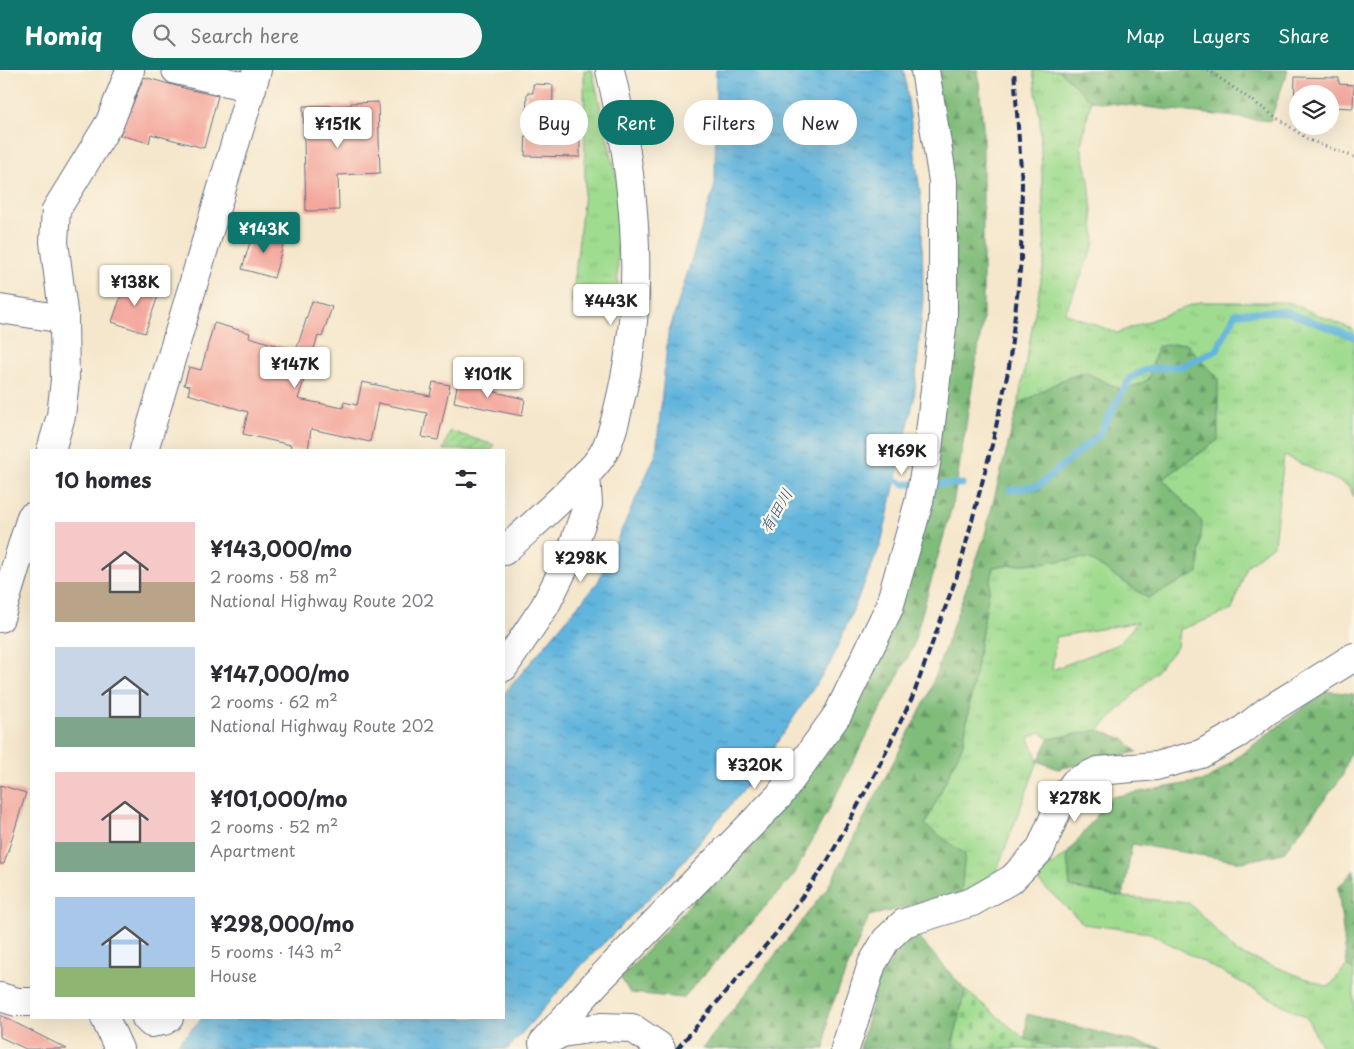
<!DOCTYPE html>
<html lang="en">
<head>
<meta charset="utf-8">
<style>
  :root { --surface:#fff; --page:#f7f7f7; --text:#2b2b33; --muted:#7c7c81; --accent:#0f766e }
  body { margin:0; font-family:"Playpen Sans","Klee One",sans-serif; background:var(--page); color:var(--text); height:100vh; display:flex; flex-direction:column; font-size:19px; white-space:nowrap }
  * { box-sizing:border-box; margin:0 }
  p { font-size:16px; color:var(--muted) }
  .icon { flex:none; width:28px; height:28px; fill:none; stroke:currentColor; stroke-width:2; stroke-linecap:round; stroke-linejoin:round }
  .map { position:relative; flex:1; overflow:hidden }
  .sheet { position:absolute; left:30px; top:379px; width:475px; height:570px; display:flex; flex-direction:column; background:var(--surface); border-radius:0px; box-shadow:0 5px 20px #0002 }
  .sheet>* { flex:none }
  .guide { position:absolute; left:520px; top:30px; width:475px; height:45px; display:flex; gap:10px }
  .buttons { position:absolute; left:1289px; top:15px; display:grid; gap:10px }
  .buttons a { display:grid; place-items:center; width:50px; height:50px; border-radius:50%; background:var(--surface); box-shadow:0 5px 20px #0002; font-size:25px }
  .price { position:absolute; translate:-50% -42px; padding:0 11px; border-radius:5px; background:#fff; color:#222; font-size:16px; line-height:32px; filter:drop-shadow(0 1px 2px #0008) }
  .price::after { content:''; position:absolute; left:50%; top:30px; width:15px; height:11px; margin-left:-8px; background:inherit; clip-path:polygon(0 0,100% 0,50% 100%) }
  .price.selected { background:var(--accent); color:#fff }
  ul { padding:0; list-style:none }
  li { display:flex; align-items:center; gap:15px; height:125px; padding:0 25px }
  li span { display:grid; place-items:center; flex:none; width:140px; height:100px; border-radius:0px; color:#555 }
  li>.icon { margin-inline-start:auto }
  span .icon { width:60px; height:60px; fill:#fffc; stroke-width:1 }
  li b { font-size:21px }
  h2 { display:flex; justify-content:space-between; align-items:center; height:60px; padding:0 25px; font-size:21px }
  .pill { padding:0 18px; border-radius:22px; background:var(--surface); box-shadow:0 5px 20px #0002; font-size:18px; line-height:45px }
  .pill.selected { background:var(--accent); color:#fff }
  header { display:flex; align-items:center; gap:30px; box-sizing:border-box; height:70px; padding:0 25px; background:var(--accent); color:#fff }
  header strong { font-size:24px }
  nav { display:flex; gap:28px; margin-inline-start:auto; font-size:18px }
  .search { width:350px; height:45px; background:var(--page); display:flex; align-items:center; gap:12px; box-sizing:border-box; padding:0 18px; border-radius:28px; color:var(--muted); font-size:19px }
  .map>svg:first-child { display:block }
</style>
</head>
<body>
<header>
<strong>Homiq</strong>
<div class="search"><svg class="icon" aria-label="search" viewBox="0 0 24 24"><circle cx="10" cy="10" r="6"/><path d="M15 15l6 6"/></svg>Search here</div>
<nav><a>Map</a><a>Layers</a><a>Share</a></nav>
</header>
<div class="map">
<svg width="1354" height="979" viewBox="0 0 1354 979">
  <defs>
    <pattern id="grass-tufts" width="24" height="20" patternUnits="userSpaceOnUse" patternTransform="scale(1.25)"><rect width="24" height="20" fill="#a0dc90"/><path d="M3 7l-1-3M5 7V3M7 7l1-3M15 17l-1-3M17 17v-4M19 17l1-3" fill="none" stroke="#89bd7f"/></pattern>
    <pattern id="forest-firs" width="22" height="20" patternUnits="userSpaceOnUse" patternTransform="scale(1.25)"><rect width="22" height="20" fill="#80bc7a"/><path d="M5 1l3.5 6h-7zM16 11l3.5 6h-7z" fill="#689967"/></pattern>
    <pattern id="cemetery-stones" width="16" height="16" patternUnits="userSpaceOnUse" patternTransform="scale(1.25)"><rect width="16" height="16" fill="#a0dc90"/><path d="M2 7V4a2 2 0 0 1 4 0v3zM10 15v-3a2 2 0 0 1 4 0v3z" fill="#89bd7f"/></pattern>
    <pattern id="garden-furrows" width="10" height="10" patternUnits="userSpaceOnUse" patternTransform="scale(1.25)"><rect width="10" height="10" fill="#a0dc90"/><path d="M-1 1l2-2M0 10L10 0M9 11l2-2" fill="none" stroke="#89bd7f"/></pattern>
    <pattern id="water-ripples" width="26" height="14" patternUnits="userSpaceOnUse" patternTransform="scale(1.25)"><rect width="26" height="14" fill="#62b5dd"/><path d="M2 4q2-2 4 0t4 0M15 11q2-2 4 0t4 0" fill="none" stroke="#5094b6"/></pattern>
  </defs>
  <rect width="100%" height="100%" fill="#fcf5e5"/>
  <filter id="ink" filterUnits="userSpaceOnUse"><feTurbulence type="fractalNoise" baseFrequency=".02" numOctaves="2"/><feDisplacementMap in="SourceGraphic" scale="10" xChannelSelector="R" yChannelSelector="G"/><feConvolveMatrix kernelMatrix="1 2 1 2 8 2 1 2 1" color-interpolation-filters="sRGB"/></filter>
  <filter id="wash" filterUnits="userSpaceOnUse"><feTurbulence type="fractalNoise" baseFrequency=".0096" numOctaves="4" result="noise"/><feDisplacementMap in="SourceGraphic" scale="20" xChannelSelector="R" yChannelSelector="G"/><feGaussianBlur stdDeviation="1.12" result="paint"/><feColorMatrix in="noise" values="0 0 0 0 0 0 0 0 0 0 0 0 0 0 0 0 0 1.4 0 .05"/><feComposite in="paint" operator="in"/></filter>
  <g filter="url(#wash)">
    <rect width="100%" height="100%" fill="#f5e7cc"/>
    <!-- grass -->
    <g fill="url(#grass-tufts)" stroke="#5e8677" fill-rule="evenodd">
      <polygon points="584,0 592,0 617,110 618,235 572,233 585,114"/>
      <path d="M 1033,0 L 1059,0 L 1091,31 L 1081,75 L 1089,110 L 1095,173 L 1065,243 L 1117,263 L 1199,232 L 1288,232 L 1354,260 L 1354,427 L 1349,416 L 1284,386 L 1274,474 L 1247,496 L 1232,540 L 1179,560 L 1177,577 L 1152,606 L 1099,660 L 1049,669 L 1040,662 L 1029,668 L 1038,691 L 995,805 L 961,824 L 925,755 L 963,674 L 993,497 L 1088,488 L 1148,528 L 1202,452 L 1163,409 L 1218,370 L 1158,276 L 1148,310 L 1124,321 L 1085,302 L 1062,310 L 1018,335 L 1045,188 L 1040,51 ZM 1138,552 L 1118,574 L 1052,600 L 1056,567 Z"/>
      <polygon points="1067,784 1070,817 1123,827 1189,833 1238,883 1329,917 1347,895 1354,902 1354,979 1323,979 1307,948 1150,863 1084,854 1034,807"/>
    </g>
    <!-- forest -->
    <g fill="url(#forest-firs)" stroke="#4e766c">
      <polygon points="938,0 978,0 983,57 983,249 954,429 912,579 794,805 683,928 630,923 621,908 781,737 931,431"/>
      <polygon points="1059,0 1288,0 1270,51 1091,31"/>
      <polygon points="1186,273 1218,308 1218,370 1163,409 1202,452 1198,503 1148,528 1088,488 993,497 963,674 925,755 965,784 961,824 869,846 828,945 825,979 702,979 828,817 928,626 984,468 1018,335 1062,310 1085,302 1124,321 1148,310 1158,276"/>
      <polygon points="1325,621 1354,624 1354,671 1342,707 1283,783 1242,792 1132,774 1123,827 1070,817 1067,784 1111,727 1207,710"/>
      <polygon points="1099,660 1124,669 1137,682 1058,699 1038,691 1049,669"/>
      <polygon points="1354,800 1354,902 1347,895 1338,818"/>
      <polygon points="914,862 965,920 952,979 860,979 878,908"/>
      <polygon points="1027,944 1164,979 1058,979 1025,969"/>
    </g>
    <!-- cemetery -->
    <polygon fill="url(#cemetery-stones)" stroke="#5e8677" points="965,920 1025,969 1058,979 952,979"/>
    <!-- garden -->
    <polygon fill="url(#garden-furrows)" stroke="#5e8677" points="450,361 494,375 492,380 443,380"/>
    <!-- water -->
    <polygon fill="url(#water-ripples)" stroke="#3e729e" points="716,0 904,0 922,137 923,231 914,329 881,474 831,592 753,708 671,806 581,896 508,979 173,979 202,948 504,948 504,624 598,512 656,384 668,265 715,115"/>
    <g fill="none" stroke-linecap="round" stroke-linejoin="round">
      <!-- stream -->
      <g stroke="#62b5dd" stroke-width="7">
        <polyline points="889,406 904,414 916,414"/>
        <polyline points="927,414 962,414"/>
        <polyline points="1010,420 1038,416 1099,365 1130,308 1147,299 1183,296 1217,280 1236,243 1284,241 1354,267"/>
      </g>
    </g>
    <g id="blocks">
      <!-- building -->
      <g fill="#f4a79d">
        <polygon points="144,7 187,19 218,26 204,78 151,64 149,73 120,65"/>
        <polygon points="1295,7 1339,8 1339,14 1354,15 1353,38 1330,37 1330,24 1298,24 1298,36 1294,36"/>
        <polygon points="533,14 553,15 552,65 580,65 580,87 525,86 527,23 533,23"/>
        <polygon points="378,32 380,103 338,105 339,140 306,141 303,36 351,35 351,33"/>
        <polygon points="254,159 285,168 274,208 242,199"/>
        <polygon points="126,211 159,223 145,263 112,252"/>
        <polygon points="312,231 332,237 322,267 318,266 298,329 343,338 344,332 357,335 362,312 430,326 433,312 450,315 438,370 422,367 427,343 378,333 370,372 311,359 308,380 290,380 291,375 243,364 248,342 188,324 190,316 184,315 189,297 201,300 214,253 250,263 249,267 296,281"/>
        <polygon points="458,311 496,319 495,322 525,329 522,346 454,332"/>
        <polygon points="0,715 26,723 4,794 0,794"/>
        <polygon points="0,945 67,979 26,979 0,967"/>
      </g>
    </g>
  </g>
  <g filter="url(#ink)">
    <use href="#blocks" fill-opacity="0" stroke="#676f84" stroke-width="1"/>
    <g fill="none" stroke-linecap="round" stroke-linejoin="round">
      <defs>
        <g id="minor">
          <polyline points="176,0 252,18"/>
          <polyline points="0,239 64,249"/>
          <polyline points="51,380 61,346 65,310 64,249 54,172 56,140 110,52 130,0"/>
          <path d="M 504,481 C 528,459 553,438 576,414 C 586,405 599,392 605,380 C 614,361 618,339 623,318 C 646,212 634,104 610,0"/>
          <polyline points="0,548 31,447"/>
          <polyline points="504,597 545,536 569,488 588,434 586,404"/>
          <polyline points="0,927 17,932 31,932"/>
          <polyline points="146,948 151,953 164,951 169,948"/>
          <polyline points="545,972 562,963 601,957 632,958 659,976 661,979"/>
          <polyline points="543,973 595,914 779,726 838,644 889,538 919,432 927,389 943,249 943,111 925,0"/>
          <polyline points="845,979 872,894 886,870 904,853 972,832 1012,809 1040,780 1061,731 1075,712 1098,701 1156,696 1201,684 1239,663 1267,641 1354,587"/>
        </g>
        <g id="highway">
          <polyline points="144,380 257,0"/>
          <polyline points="105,948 119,979"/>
        </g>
      </defs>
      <!-- minor casing -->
      <use href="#minor" stroke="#676f84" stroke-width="30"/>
      <!-- highway casing -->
      <use href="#highway" stroke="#676f84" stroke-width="30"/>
      <!-- path -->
      <polyline stroke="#676f84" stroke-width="3" stroke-dasharray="1 4" stroke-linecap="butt" points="1208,0 1309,70 1354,87"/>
      <!-- minor -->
      <use href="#minor" stroke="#fff" stroke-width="28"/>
      <!-- highway -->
      <use href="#highway" stroke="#fff" stroke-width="28"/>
      <!-- rail -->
      <polyline stroke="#1b2f5e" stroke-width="4" stroke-dasharray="8 4" stroke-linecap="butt" points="677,979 778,861 828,790 876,702 913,626 959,500 992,375 1009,297 1021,191 1022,113 1014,0"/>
    </g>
  </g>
  <g text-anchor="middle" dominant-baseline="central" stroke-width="5" stroke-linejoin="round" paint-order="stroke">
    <!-- water labels -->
    <g font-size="16" font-style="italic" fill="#305784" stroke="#fcf5e5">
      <text transform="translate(775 440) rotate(-59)">有田川</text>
    </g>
  </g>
</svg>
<div class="buttons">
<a><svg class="icon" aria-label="layers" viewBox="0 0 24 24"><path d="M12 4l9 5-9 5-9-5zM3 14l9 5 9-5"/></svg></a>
</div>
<b class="price" style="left:338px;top:79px">¥151K</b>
<b class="price selected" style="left:264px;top:184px">¥143K</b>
<b class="price" style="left:135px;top:237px">¥138K</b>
<b class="price" style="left:611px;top:256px">¥443K</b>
<b class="price" style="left:295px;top:319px">¥147K</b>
<b class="price" style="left:488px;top:329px">¥101K</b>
<b class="price" style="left:902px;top:406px">¥169K</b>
<b class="price" style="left:581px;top:513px">¥298K</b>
<b class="price" style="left:755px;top:720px">¥320K</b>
<b class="price" style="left:1075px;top:753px">¥278K</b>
<div class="guide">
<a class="pill">Buy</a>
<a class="pill selected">Rent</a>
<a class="pill">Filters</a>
<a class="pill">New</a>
</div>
<section class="sheet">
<h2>10 homes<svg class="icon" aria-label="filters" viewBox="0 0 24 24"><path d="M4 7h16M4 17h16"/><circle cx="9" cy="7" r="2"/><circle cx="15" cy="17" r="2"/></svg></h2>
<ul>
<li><span style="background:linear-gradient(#f6c9c9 60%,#b9a48a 0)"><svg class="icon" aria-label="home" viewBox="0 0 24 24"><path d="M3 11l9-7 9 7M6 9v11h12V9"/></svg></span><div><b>¥143,000/mo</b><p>2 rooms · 58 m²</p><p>National Highway Route 202</p></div></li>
<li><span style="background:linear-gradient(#c9d6e8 70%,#7fa58c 0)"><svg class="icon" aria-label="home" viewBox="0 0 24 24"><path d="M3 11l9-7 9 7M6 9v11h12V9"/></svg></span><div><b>¥147,000/mo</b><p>2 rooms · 62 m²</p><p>National Highway Route 202</p></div></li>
<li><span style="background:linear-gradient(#f6c9c9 70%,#7fa58c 0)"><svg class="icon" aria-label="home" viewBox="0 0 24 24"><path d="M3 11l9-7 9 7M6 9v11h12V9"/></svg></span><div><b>¥101,000/mo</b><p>2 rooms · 52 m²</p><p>Apartment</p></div></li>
<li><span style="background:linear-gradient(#a9c7e8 70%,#8fb573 0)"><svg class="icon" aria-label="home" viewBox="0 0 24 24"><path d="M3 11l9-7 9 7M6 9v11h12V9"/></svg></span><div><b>¥298,000/mo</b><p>5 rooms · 143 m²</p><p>House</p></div></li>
</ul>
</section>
</div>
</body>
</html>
